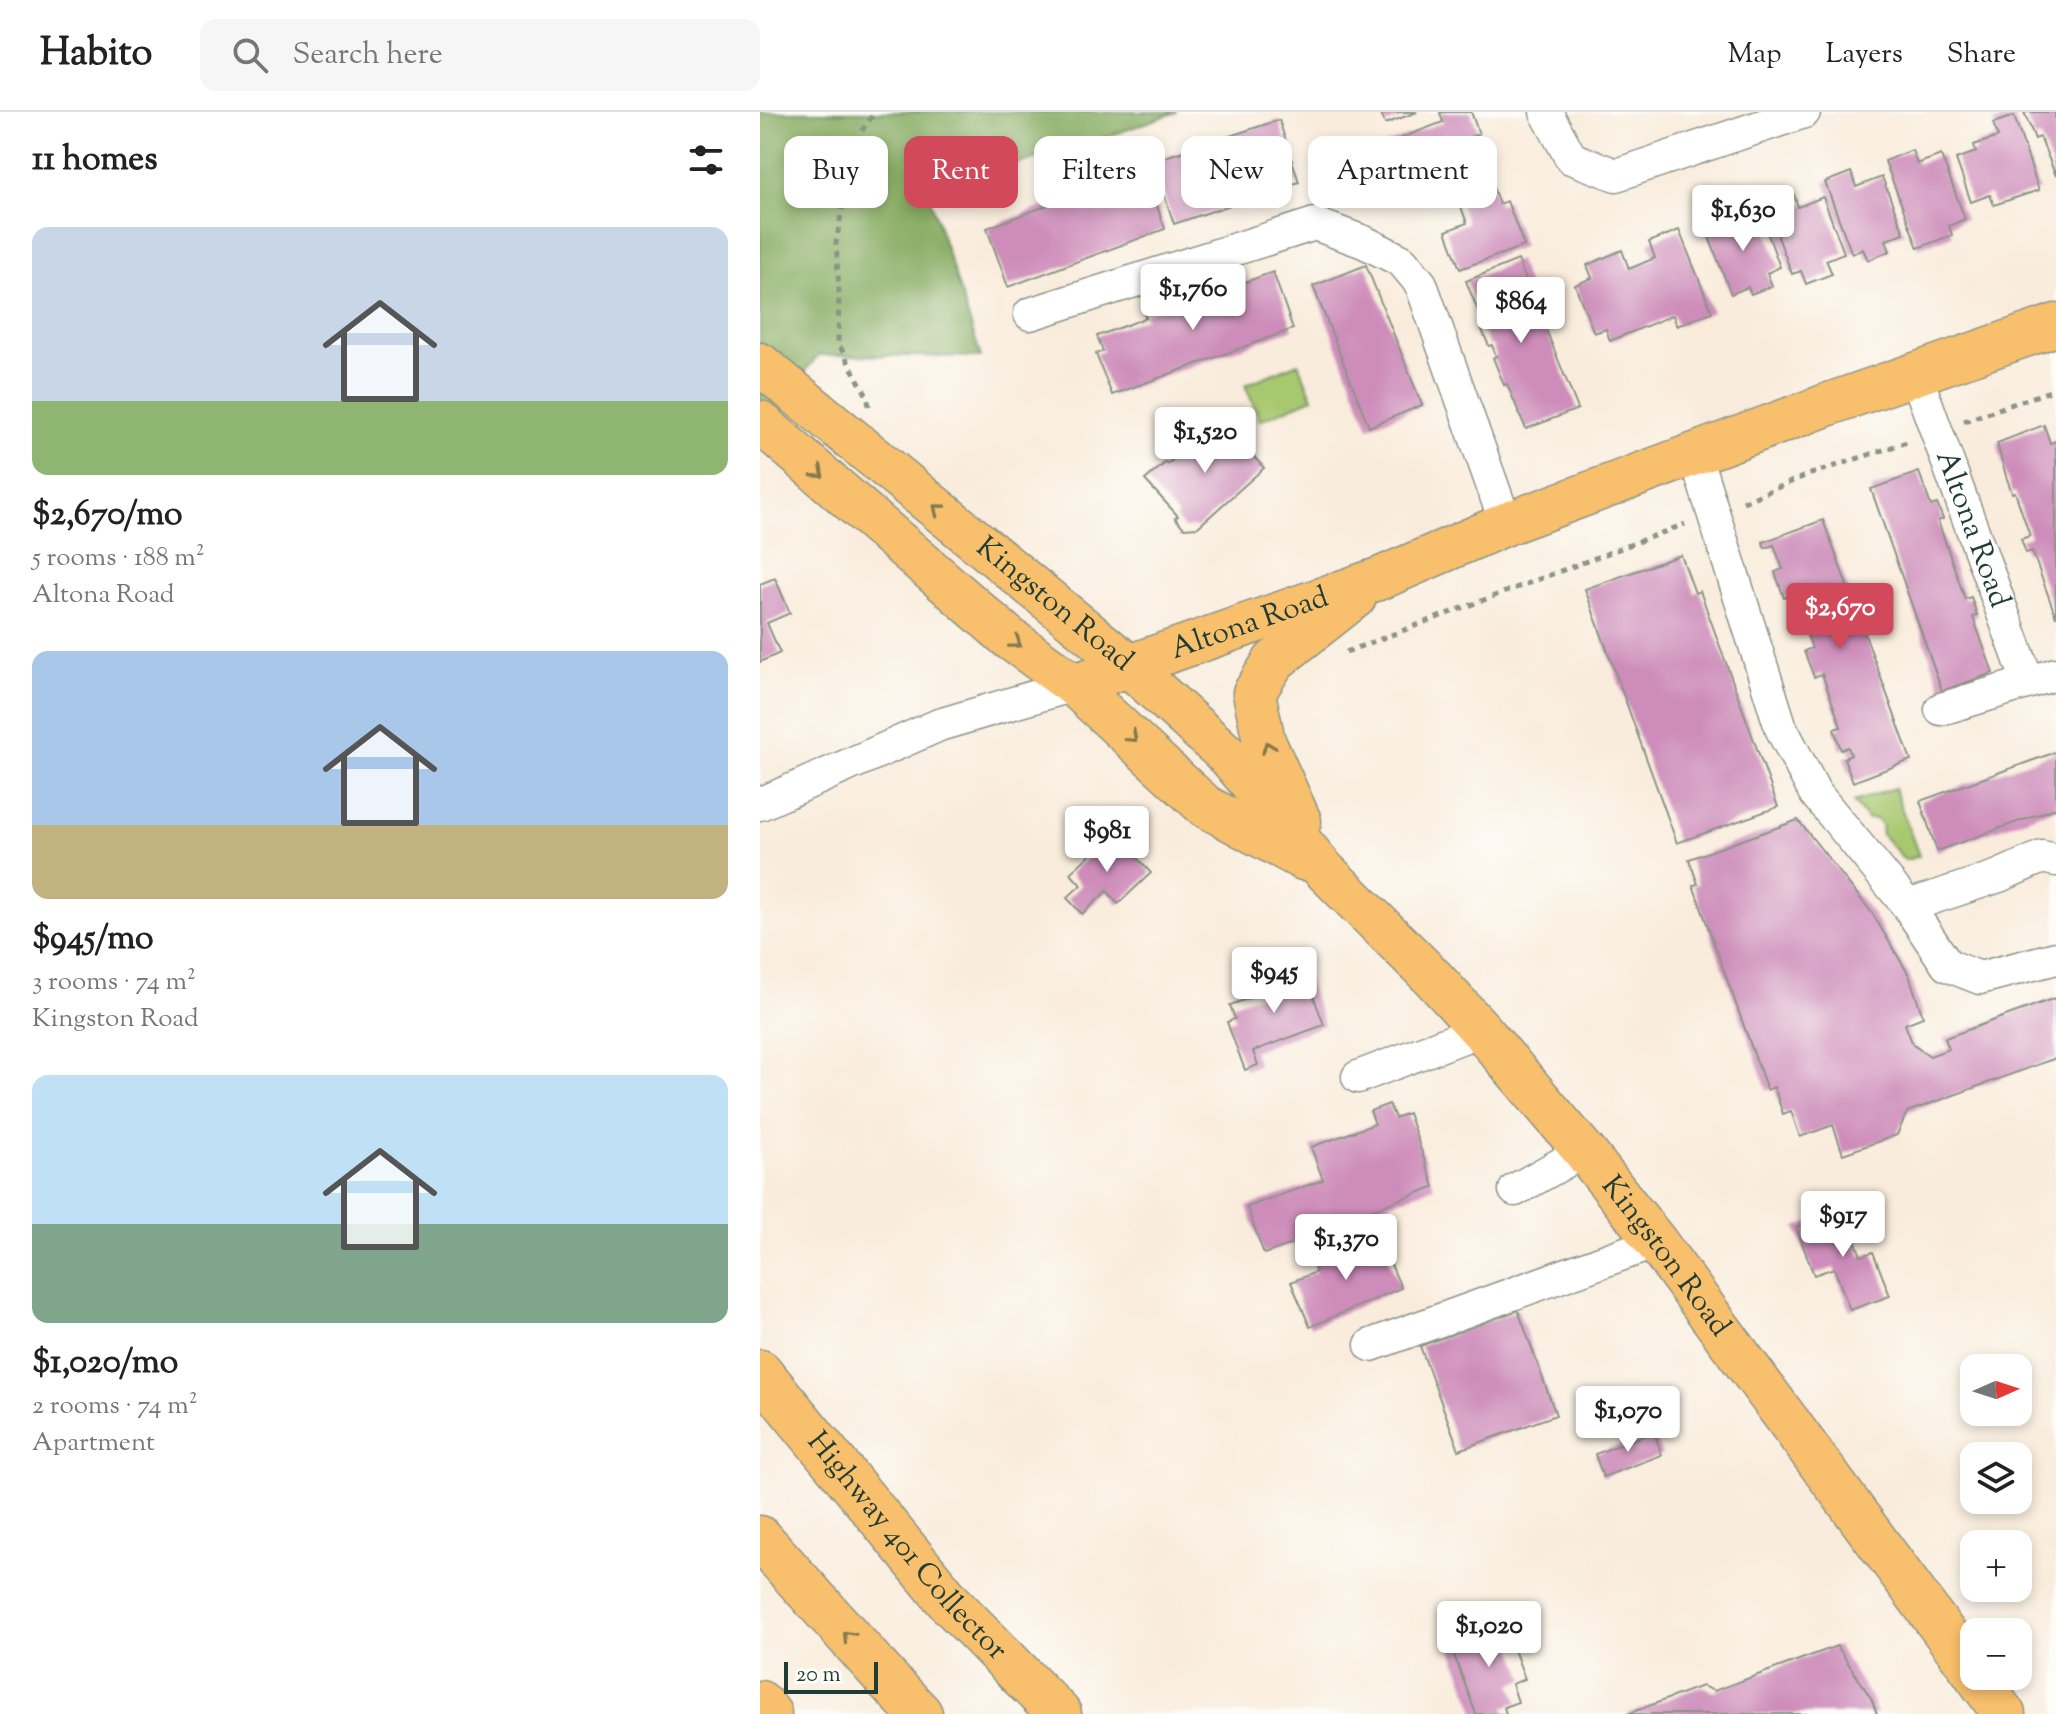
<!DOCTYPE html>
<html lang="en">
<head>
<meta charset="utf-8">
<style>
  :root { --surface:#fff; --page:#f6f6f6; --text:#222; --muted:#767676; --line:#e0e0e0; --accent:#d1495b }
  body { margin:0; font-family:"Sorts Mill Goudy",serif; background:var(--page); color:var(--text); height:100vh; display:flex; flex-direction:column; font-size:30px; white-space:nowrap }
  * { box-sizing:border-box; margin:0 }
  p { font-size:26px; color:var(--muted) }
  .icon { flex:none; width:44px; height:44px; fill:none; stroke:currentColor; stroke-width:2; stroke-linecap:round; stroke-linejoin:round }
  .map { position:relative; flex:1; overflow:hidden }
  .side { display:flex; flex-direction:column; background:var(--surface); width:760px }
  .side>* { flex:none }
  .banner { position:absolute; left:24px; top:24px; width:760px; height:72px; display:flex; gap:16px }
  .needle { width:52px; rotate:87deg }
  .tools { position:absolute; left:1200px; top:1242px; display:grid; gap:16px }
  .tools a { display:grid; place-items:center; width:72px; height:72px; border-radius:16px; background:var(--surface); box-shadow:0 4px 12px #0003; font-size:40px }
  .scale { position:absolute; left:24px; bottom:20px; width:94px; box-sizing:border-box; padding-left:8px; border:4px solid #1f3d34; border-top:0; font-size:22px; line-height:28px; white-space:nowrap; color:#1f3d34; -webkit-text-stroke:6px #fdfcf7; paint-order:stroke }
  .price { position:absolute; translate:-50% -68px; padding:0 18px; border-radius:8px; background:#fff; color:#222; font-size:26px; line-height:52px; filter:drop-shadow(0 2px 4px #0008) }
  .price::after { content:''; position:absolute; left:50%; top:48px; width:24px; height:18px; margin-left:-12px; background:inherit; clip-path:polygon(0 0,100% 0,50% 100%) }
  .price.active { background:var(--accent); color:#fff }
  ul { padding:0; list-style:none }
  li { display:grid; align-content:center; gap:16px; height:424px; padding:0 32px }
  li span { display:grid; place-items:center; height:248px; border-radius:16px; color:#555 }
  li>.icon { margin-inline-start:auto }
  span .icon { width:144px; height:144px; fill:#fffc; stroke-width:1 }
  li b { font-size:34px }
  h2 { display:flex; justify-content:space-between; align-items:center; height:96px; padding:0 32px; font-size:34px }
  .chip { padding:0 28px; border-radius:16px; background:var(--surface); box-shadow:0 4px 12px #0003; font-size:28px; line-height:72px }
  .chip.active { background:var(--accent); color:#fff }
  header { display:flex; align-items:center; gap:48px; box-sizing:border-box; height:112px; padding:0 40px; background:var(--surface); border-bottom:2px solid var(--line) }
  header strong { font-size:38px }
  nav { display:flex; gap:44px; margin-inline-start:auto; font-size:28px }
  .search { width:560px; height:72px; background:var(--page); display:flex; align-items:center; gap:20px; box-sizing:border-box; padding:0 28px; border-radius:16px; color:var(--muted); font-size:30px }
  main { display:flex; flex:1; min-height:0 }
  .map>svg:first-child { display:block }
</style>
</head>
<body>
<header>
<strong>Habito</strong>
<div class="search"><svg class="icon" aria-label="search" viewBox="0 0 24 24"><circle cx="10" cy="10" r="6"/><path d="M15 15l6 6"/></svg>Search here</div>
<nav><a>Map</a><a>Layers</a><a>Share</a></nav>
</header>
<main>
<section class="side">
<h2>11 homes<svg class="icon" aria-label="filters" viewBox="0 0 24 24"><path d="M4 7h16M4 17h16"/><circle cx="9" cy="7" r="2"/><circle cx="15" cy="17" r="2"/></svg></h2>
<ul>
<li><span style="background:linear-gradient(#c9d6e8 70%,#8fb573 0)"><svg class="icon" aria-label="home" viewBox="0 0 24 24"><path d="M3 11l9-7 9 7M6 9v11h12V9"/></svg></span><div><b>$2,670/mo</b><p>5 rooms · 188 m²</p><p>Altona Road</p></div></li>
<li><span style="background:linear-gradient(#a9c7e8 70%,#c2b280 0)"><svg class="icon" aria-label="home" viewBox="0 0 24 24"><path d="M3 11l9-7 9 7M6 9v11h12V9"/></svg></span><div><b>$945/mo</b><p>3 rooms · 74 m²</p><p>Kingston Road</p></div></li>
<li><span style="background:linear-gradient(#bfe0f5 60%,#7fa58c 0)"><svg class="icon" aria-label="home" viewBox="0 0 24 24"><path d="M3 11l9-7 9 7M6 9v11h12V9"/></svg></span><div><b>$1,020/mo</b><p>2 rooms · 74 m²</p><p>Apartment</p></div></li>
</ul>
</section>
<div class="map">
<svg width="1296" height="1602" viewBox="0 0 1296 1602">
  <rect width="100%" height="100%" fill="#fdfcf7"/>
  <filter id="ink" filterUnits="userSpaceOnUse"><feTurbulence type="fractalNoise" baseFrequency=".0125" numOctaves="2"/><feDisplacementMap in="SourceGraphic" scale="16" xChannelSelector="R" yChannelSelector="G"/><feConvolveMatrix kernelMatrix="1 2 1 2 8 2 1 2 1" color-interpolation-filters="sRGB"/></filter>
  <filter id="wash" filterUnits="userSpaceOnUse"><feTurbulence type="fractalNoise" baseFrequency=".006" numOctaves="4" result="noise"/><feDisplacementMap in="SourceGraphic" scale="32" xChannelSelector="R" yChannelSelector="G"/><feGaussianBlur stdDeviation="1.8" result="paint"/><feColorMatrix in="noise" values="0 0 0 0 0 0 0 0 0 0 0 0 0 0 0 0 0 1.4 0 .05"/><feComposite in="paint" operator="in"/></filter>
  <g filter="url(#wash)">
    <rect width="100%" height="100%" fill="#f9ecdc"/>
    <!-- green -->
    <g fill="#a8c870" stroke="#648252" stroke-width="2">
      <polygon points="538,251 553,286 500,308 485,273"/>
      <polygon points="1134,676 1159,744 1145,748 1122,723 1121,712 1116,707 1107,707 1094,690"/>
    </g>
    <!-- forest -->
    <polygon fill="#86ac62" stroke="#52744b" stroke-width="2" points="0,0 417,0 318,35 167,77 221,245 59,243 0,311"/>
    <g id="blocks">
      <!-- building -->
      <g fill="#cd8cba">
        <polygon points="621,0 657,0 625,12"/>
        <polygon points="684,0 711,0 719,22 692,31 697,43 704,41 711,59 644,83 637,65 631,67 625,49 630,47 625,32 683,10 680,1"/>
        <polygon points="1264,0 1295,0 1296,64 1280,25 1275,27"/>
        <polygon points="1254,4 1279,78 1234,93 1230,83 1211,90 1196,47 1216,40 1214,33 1238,25 1233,11"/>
        <polygon points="519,8 539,70 414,112 393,49"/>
        <polygon points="1152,38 1157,52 1181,43 1205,107 1189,114 1192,123 1158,136 1125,49"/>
        <polygon points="384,57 405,117 248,175 227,116"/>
        <polygon points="1091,60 1096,75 1122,65 1144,121 1126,128 1130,139 1108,148 1103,137 1092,142 1065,70"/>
        <polygon points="730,67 739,92 747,89 764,134 700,157 686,119 707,111 695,79"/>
        <polygon points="1033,80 1038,95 1063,85 1084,141 1066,148 1072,162 1046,172 1041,159 1032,162 1005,90"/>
        <polygon points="969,102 973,115 1001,104 1020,155 1007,161 1012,174 991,182 988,175 971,182 944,112"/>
        <polygon points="919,118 952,200 917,214 913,203 850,229 846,217 834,221 815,173 832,166 827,153 862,138 869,157 895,146 889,130"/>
        <polygon points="758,148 818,297 766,317 747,272 744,273 733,246 736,244 732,233 729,234 719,211 722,209 706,169"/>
        <polygon points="606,153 662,293 609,315 553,174"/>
        <polygon points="513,160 533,217 352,283 336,242 343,239 337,224 386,206 384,202 475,169 477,173"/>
        <polygon points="459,306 504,356 438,415 424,416 415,406 418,404 385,368 406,350 408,352"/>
        <polygon points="1284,313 1290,331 1296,329 1296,505 1272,439 1266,441 1261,427 1270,424 1255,380 1252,381 1246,364 1237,331"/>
        <polygon points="1159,360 1171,394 1177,392 1183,407 1178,409 1205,487 1211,485 1217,503 1213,505 1233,561 1182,579 1111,377"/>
        <polygon points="1063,408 1151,648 1093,670 1084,646 1091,643 1088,635 1081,638 1074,617 1081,615 1062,562 1054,565 1044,539 1052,536 1032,483 1024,486 1015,460 1023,457 1014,433 1005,436 1003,430"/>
        <polygon points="921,443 935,481 940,479 1018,695 917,731 825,477"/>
        <polygon points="15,466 30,501 7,511 20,541 0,550 0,472"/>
        <polygon points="1296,640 1296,696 1177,739 1160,689"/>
        <polygon points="1038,708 1112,801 1149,863 1163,905 1145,912 1153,933 1170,944 1189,937 1185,926 1295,886 1296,946 1147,1000 1137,1023 1083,1042 1073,1013 1040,1025 1031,999 1023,1002 1014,975 1007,978 933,773 938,772 929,747"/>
        <polygon points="354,721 391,761 358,792 347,779 322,802 307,786 321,773 310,761"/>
        <polygon points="543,856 564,913 493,939 498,953 485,958 467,910 475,907 470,893 499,883 495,874"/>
        <polygon points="629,992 635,1006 648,1001 674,1075 581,1109 583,1114 504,1142 487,1095 563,1068 551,1035 615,1012 610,999"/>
        <polygon points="1083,1096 1101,1144 1113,1140 1130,1184 1090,1198 1074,1156 1054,1163 1036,1115"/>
        <polygon points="621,1129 641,1176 550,1215 531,1170 556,1160 553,1151 601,1131 603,1137"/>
        <polygon points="758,1198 796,1303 699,1338 660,1234"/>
        <polygon points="894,1320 902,1343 843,1365 835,1342"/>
        <polygon points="744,1511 765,1567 752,1572 758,1590 744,1595 746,1602 716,1602 690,1532"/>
        <polygon points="1077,1534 1111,1586 1117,1602 867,1602 942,1574 954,1579"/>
      </g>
    </g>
  </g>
  <g filter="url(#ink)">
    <use href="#blocks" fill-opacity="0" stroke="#8c9488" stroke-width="2"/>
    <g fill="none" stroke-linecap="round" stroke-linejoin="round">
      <defs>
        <g id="minor">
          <polyline points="786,0 811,46 856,63 1044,0"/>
          <polyline points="270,202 555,112 604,130 642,149 661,172 746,412"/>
          <path id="s1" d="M 1156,263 L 1268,570"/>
          <polyline points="935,343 1021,616 1055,681 1148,794 1187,853 1220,866 1296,846"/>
          <polyline points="1181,597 1296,562"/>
          <polyline points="0,692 179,613 314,573"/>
          <polyline points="1148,794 1239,764 1282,745 1296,748"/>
          <polyline points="598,965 721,918"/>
          <polyline points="755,1078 824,1039"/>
          <polyline points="611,1233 896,1130"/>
        </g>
        <g id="major">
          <path id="s2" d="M 0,252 L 368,553 L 469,645 L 563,757 L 673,866 L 721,918 L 824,1039 L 896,1130 L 1214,1561"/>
          <polyline points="0,310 249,526 314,573 445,694 543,747"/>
          <path id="s3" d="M 314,573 L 621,466 L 746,412 L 1072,291 L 1296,213"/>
          <polyline points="540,709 504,629 494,581 514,549 595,485"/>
          <polyline points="1216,1564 1244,1602"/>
        </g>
        <g id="highway">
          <path id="s4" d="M 0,1260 L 189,1490 L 299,1602"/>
          <polyline points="0,1426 124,1564 160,1602"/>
          <polyline points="0,1591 9,1602"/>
        </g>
      </defs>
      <!-- minor casing -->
      <use href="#minor" stroke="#8c9488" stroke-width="35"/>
      <!-- major casing -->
      <use href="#major" stroke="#8c9488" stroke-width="45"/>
      <!-- highway casing -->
      <use href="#highway" stroke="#8c9488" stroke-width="47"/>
      <!-- path -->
      <g stroke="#8c9488" stroke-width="5" stroke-dasharray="6 6" stroke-linecap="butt">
        <polyline points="109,294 107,284 78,231 79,178 76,131 85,80 88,39 115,0"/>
        <polyline points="1204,309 1296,277"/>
        <polyline points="983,390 1045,364 1150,329"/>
        <polyline points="586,540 925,412"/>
      </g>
      <!-- minor -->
      <use href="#minor" stroke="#fff" stroke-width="32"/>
      <!-- major -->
      <use href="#major" stroke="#f8bf6c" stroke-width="42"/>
      <!-- highway -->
      <use href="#highway" stroke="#f8bf6c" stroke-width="44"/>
    </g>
    <!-- one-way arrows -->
    <defs><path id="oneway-chevron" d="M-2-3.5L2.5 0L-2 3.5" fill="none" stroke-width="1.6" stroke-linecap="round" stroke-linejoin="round" transform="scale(2)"/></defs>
    <g stroke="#81784d">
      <use href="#oneway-chevron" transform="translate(59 361) rotate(41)"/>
      <use href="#oneway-chevron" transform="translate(178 397) rotate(-141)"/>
      <use href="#oneway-chevron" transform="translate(256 531) rotate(37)"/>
      <use href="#oneway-chevron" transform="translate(372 625) rotate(42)"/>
      <use href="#oneway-chevron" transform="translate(508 635) rotate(-111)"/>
      <use href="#oneway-chevron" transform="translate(88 1524) rotate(-132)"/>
    </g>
  </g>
  <g text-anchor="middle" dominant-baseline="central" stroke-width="7" stroke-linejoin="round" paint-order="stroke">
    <!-- street labels -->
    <g font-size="30" fill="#1f3d34" stroke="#fdfcf7">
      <text stroke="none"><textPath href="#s1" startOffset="164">Altona Road</textPath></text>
      <text stroke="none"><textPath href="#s2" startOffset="380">Kingston Road</textPath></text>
      <text stroke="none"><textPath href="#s3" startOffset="186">Altona Road</textPath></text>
      <text stroke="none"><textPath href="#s2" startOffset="1276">Kingston Road</textPath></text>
      <text stroke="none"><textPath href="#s4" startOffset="228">Highway 401 Collector</textPath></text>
    </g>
  </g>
</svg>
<div class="tools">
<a><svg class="needle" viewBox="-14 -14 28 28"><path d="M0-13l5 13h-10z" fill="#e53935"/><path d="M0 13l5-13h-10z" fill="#767676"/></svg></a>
<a><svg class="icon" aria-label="layers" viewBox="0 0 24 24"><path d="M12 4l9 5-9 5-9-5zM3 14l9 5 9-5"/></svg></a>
<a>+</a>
<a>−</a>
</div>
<div class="scale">20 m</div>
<b class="price" style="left:983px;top:141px">$1,630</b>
<b class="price" style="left:433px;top:220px">$1,760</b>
<b class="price" style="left:761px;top:233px">$864</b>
<b class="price" style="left:445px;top:363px">$1,520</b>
<b class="price active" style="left:1080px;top:539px">$2,670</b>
<b class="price" style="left:347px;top:762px">$981</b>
<b class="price" style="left:514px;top:903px">$945</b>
<b class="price" style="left:1083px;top:1147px">$917</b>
<b class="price" style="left:586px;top:1170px">$1,370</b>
<b class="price" style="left:868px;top:1342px">$1,070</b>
<b class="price" style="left:729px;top:1557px">$1,020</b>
<div class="banner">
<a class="chip">Buy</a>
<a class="chip active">Rent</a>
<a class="chip">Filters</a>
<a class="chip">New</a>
<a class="chip">Apartment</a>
</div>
</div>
</main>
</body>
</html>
